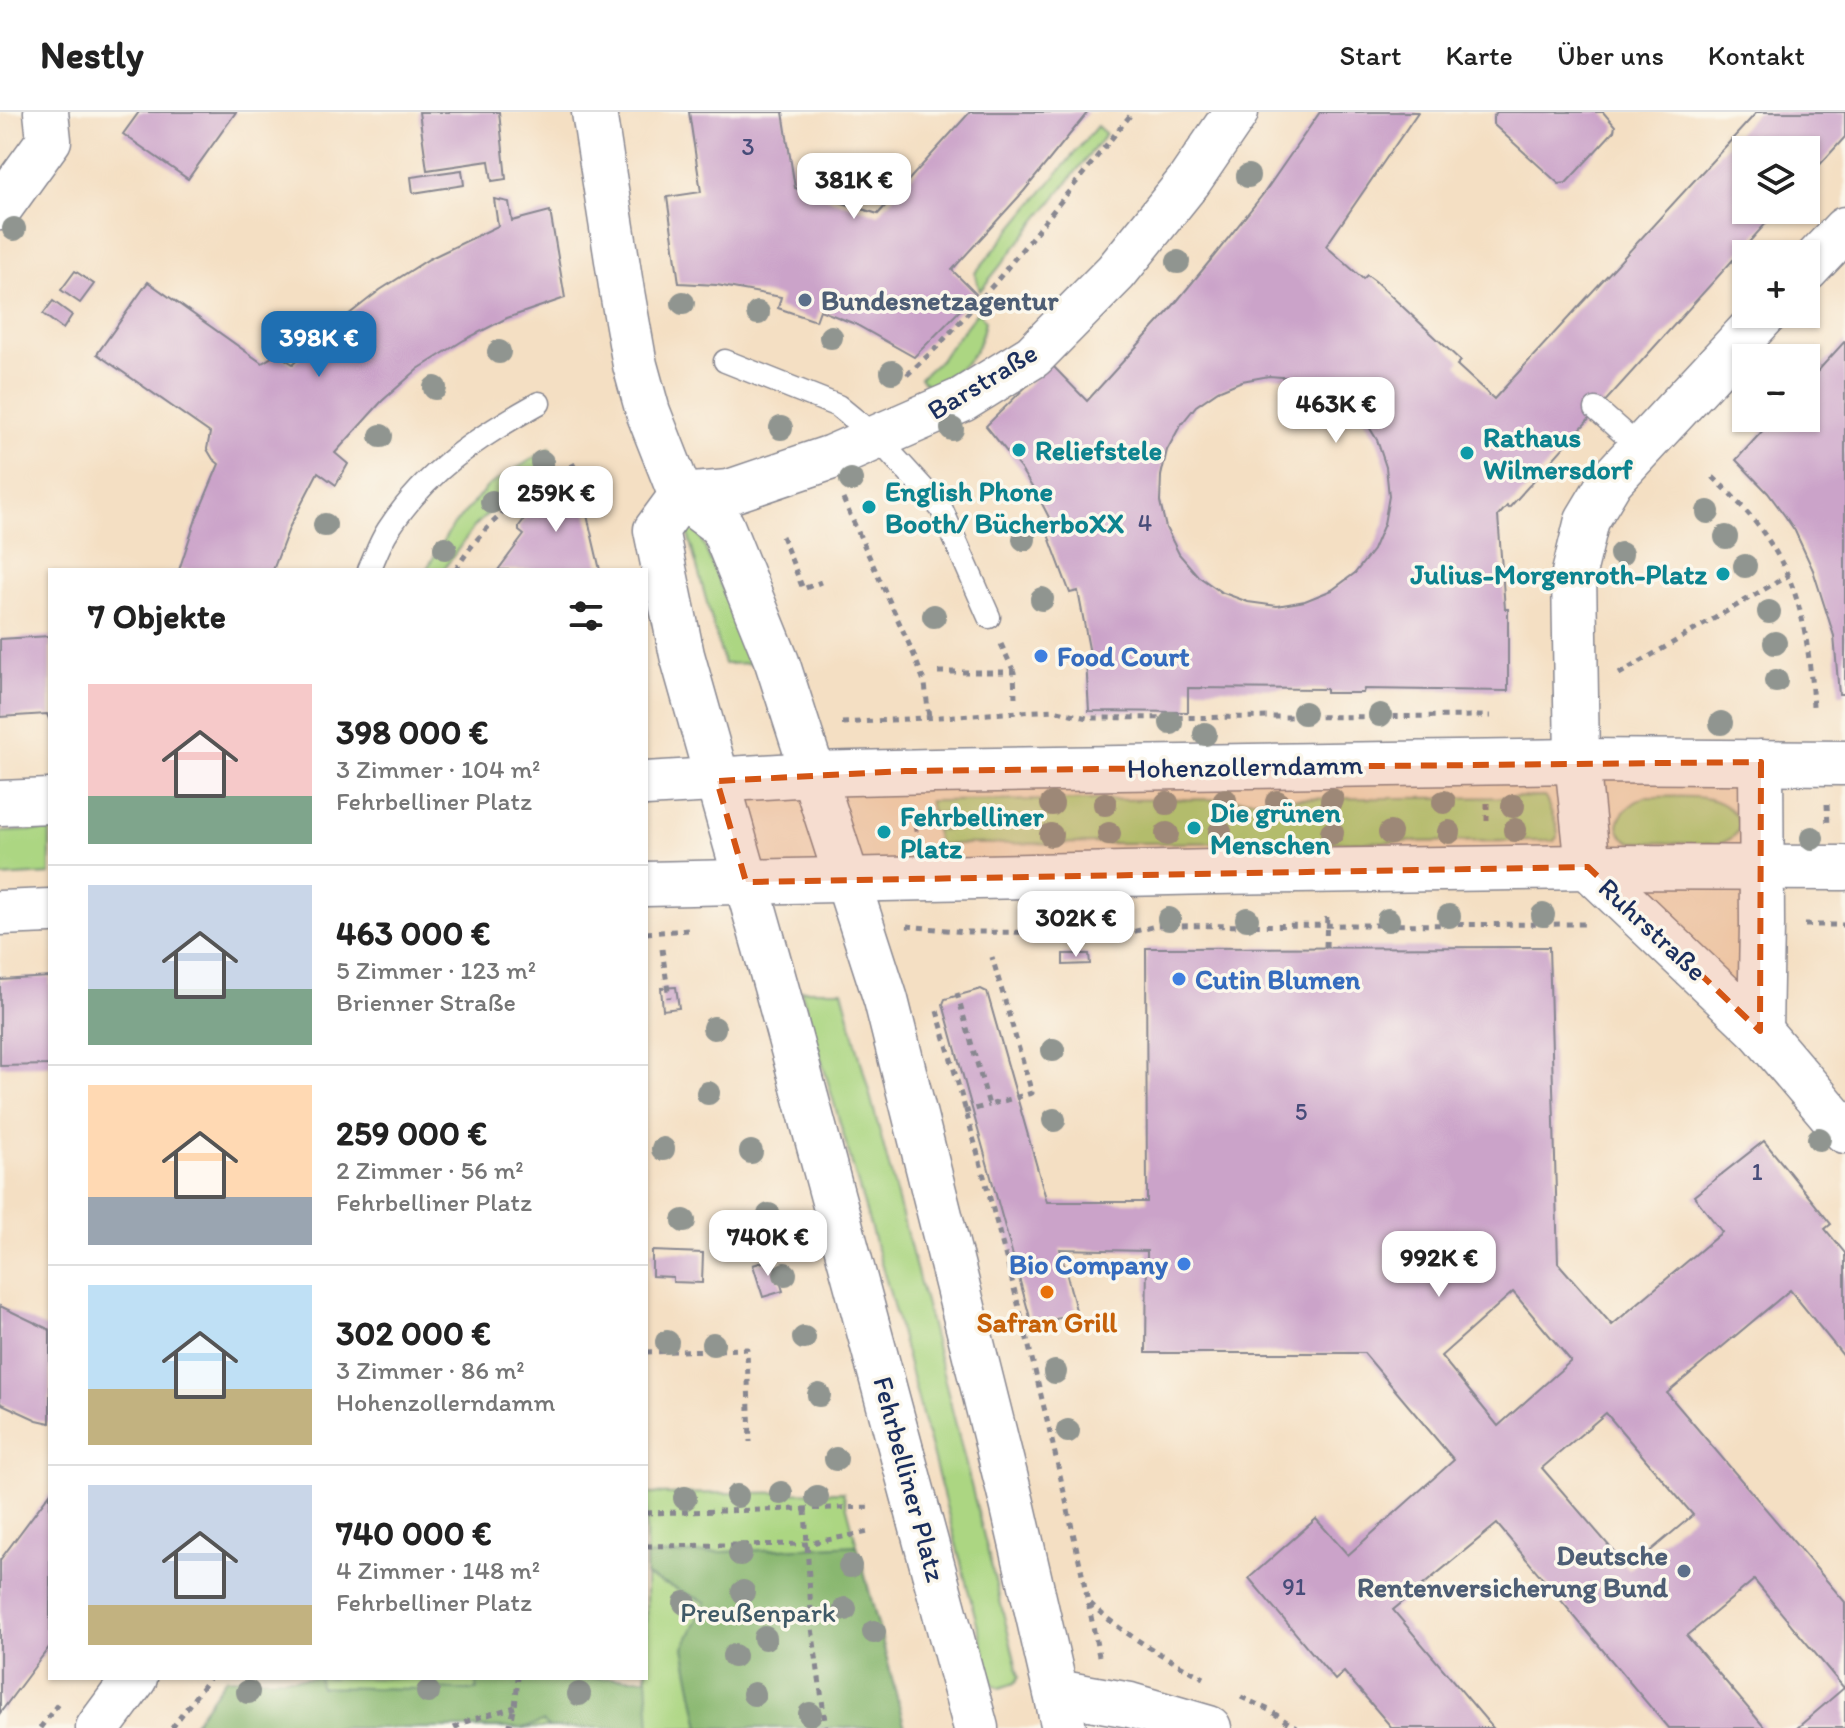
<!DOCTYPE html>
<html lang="de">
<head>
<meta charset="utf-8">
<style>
  :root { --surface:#fff; --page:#f6f6f6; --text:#222; --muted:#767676; --line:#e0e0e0; --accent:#1f6fb2 }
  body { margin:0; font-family:Itim,sans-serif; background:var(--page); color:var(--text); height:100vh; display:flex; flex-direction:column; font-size:30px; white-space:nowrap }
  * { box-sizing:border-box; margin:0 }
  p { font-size:26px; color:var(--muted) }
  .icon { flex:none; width:44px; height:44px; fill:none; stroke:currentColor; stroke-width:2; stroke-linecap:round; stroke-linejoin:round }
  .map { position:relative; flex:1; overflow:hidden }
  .details { position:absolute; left:48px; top:456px; width:600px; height:1112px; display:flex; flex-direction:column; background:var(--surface); border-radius:0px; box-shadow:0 2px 6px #0004 }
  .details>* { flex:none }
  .controls { position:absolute; left:1732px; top:24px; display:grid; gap:16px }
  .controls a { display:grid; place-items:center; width:88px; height:88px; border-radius:0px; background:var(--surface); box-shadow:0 2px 6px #0004; font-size:40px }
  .price { position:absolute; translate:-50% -68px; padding:0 18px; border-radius:16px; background:#fff; color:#222; font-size:26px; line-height:52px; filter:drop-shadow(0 2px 4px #0008) }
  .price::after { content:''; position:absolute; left:50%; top:48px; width:24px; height:18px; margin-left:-12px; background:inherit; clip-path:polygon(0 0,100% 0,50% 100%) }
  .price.on { background:var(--accent); color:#fff }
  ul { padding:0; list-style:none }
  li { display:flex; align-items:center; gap:24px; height:200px; padding:0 40px }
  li+li { border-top:2px solid var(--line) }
  li span { display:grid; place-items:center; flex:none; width:224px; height:160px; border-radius:0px; color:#555 }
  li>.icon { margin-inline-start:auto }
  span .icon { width:96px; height:96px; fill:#fffc; stroke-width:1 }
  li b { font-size:34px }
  h2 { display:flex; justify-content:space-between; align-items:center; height:96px; padding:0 40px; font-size:34px }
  header { display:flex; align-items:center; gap:48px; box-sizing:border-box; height:112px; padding:0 40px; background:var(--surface); border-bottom:2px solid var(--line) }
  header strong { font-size:38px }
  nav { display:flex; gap:44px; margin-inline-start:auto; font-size:28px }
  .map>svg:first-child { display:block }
</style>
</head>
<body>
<header>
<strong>Nestly</strong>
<nav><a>Start</a><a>Karte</a><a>Über uns</a><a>Kontakt</a></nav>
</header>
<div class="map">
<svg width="1845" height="1616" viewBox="0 0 1845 1616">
  <rect width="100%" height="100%" fill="#fbf7ec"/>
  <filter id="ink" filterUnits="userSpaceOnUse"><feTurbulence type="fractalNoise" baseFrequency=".0125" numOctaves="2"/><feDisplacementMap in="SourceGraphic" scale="16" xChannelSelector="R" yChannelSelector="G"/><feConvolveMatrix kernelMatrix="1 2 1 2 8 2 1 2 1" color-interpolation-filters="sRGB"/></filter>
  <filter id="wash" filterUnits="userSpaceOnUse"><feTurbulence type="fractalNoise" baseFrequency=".006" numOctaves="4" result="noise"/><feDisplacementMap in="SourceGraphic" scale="32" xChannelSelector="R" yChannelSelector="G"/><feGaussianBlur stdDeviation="1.8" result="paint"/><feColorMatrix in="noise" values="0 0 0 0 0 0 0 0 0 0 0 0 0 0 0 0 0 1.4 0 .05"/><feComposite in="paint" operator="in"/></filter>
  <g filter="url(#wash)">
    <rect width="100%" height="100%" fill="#f4dfc3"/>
    <!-- green -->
    <g fill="#acd682" stroke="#648270" stroke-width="2">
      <polygon points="1097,14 1106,22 980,179 975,161"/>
      <path d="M 978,199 L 985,209 C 978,248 962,258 928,274 L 920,266 L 939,249 Z"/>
      <polygon points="550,336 555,356 513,378 475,414 443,458 426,458 451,416 488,374"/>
      <polygon points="693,407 753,551 724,552 684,408"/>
      <polygon points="1545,685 1557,714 1558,724 1554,729 938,732 935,718 950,717 949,701 932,701 929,689"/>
      <path d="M 1645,685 C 1664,685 1686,683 1704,686 C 1732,690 1759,720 1718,732 L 1632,730 C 1603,716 1626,693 1645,685 Z"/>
      <polygon points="50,718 50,762 0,765 0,720"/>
      <polygon points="801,878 842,878 925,1190 1014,1544 1019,1565 1015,1571 1000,1576 993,1572 891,1185"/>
      <polygon points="843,1380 905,1616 190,1616 226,1566 646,1566 646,1382"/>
    </g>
    <!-- forest -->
    <g fill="#89b770" stroke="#527367" stroke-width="2">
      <polygon points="857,1433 905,1616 700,1616 684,1536 706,1490 646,1464 646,1444"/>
      <polygon points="646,1548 650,1616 550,1616 543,1610 523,1616 190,1616 226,1566 319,1566 320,1575 477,1578 477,1566 646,1566"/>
    </g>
    <g id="blocks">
      <!-- building -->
      <g fill="#cba3c9" fill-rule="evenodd">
        <polygon points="139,0 236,0 188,67 123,22"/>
        <polygon points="419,0 499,0 506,67 492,69 489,49 427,58"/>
        <polygon points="689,0 783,0 795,76 878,102 970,0 1088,0 1024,79 952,158 976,182 914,245 855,212 820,198 816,209 778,196 781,185 717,173 679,171 667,85 701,80"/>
        <path d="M 1320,0 L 1418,0 L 1326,134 L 1363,167 L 1367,163 L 1375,169 L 1461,249 L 1457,253 L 1494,287 L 1757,0 L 1845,0 L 1845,25 L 1806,68 L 1806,38 L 1746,38 L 1746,98 L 1778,98 L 1509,396 L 1507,394 L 1498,404 L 1505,497 L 1508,497 L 1508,579 L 1364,577 L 1363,581 L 1326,581 L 1326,577 L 1188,576 L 1188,600 L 1089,599 L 1086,548 L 1091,547 L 1078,479 L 1070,481 L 1046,417 L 1054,415 L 1039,386 L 1020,356 L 986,314 L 1050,251 L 1087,289 L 1168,200 L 1214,144 L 1264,81 ZM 1269,264 L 1295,266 L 1320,274 L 1343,287 L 1363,305 L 1377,328 L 1386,355 L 1389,384 L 1384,412 L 1373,438 L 1355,461 L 1332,478 L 1305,489 L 1277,494 L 1248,490 L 1221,480 L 1198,464 L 1179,442 L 1166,416 L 1160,390 L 1161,364 L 1167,338 L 1180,314 L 1196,294 L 1218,279 L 1242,269 Z"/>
        <polygon points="1497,0 1603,0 1615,14 1614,19 1566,71 1559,72 1493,12 1493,5"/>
        <polygon points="462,58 464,73 413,81 411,65"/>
        <polygon points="494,87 509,90 512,109 550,99 565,186 507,206 464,228 418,257 382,289 335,341 348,352 336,373 318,360 290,414 273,458 179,458 197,404 219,352 213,347 207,337 210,321 97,242 148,170 262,251 272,245 280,244 293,252 334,214 380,178 429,147 498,114"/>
        <polygon points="75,159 94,172 80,191 61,178"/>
        <polygon points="53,189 72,203 63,217 43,202"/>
        <polygon points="1845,229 1845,582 1839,582 1834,524 1813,458 1795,419 1785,404 1768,381 1736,348 1774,306 1806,306 1806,272"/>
        <polygon points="566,368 574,371 582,382 600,458 498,458 524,423 519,419 519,414 532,397 540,400 545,396 542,385 547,375 556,369"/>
        <polygon points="50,524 50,609 47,602 0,605 0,527"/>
        <path d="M 1549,835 L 1558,1151 L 1612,1213 L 1722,1120 L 1694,1084 L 1764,1029 L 1831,1112 L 1825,1117 L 1845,1141 L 1845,1246 L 1790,1178 L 1667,1281 L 1845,1490 L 1845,1616 L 1797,1616 L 1844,1576 L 1754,1468 L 1687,1524 L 1765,1616 L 1668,1616 L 1497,1412 L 1393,1498 L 1493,1616 L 1392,1616 L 1344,1560 L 1335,1568 L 1249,1466 L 1316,1407 L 1348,1443 L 1454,1348 L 1364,1241 L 1146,1241 L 1147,1139 L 1060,1137 L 1076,1198 L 1073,1202 L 1039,1212 L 1031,1209 L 943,892 L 945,887 L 981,877 L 987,880 L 1047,1090 L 1147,1090 L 1146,836 ZM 1513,1180 L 1571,1249 L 1498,1314 L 1441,1244 ZM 1606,1301 L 1693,1403 L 1629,1457 L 1542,1356 Z"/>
        <polygon points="1063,842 1089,842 1090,852 1063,853"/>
        <polygon points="50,865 50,953 0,954 0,868"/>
        <polygon points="676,875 679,896 663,898 661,876"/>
        <polygon points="652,1139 703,1141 702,1171 673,1170 673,1165 652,1164"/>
        <polygon points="773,1147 783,1179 763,1185 753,1153"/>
        <polygon points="0,1194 50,1218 50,1311 37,1308 0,1291"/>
        <polygon points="50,1381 50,1534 0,1601 0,1448"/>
      </g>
    </g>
  </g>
  <g filter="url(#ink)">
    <use href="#blocks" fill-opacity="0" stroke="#888790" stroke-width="2"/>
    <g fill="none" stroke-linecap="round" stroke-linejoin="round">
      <defs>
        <g id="service">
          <polyline points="725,249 838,294 877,326 941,396 989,505"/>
          <polyline points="1596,297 1640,336"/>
          <path d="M 369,458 C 375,445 380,430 388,418 C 427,358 478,325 539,291"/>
        </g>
        <g id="minor">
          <polyline points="0,96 49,28 46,0"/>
          <polyline points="1806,158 1845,117"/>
          <polyline points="1765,202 1611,368 1587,408 1574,461 1577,649 1588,755 1760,919 1845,1019"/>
          <polyline points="681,384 729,380 832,345 962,288 1033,244 1116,160 1189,69 1236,0"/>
          <polyline points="1760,919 1762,813 1761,650"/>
          <polyline points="98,1616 135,1566"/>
        </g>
        <polyline id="tertiary" points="1056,1580 1130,1593 1209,1616"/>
        <g id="secondary">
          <polyline points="594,0 622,180 635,253 648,300 681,384 722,414 777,550 886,888 1012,1391 1064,1616"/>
          <polyline points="681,384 656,418 682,543 777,878 976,1616"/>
          <polyline points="646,672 813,662 934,659 1577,649 1845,651"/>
          <polyline points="0,691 50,689"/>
          <polyline points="646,772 1215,760 1588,755 1845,756"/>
          <polyline points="0,801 50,799"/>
        </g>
      </defs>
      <!-- service casing -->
      <use href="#service" stroke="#888790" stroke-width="25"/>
      <!-- minor casing -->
      <use href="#minor" stroke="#888790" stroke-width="47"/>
      <!-- tertiary casing -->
      <use href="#tertiary" stroke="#888790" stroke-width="47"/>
      <!-- secondary casing -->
      <use href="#secondary" stroke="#888790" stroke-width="47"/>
      <!-- path -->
      <g stroke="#888790" stroke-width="5" stroke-dasharray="6 6" stroke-linecap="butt">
        <polyline points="907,263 938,234 995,171 1133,0"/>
        <path d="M 1713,365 C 1790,437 1807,491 1813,594"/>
        <polyline points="843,387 914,543 925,572 929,606"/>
        <polyline points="782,424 803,477 821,470"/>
        <path d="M 456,458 C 483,410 530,375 578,351"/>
        <polyline points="1001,532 1014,560"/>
        <polyline points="938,560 1014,560 1015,585"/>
        <polyline points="1619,562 1789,463"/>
        <polyline points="842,611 1054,598 1087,606 1491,604"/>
        <polyline points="1487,691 1487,713"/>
        <polyline points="1827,692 1828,714"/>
        <polyline points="913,702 917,724"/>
        <polyline points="1805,813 1845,813"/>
        <polyline points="907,814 965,820 1128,821 1156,814 1584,812"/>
        <polyline points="646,821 689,818"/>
        <polyline points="1326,835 1327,800"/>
        <polyline points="662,837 669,886"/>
        <polyline points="957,881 989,993 1032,981 992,845"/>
        <path d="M 937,899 C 999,1111 1056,1327 1099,1544"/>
        <polyline points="964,1000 989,993"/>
        <polyline points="646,1240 747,1237 750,1330"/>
        <polyline points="805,1398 812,1516 826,1616"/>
        <polyline points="646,1401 873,1395"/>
        <polyline points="646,1434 806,1432 869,1420"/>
        <path d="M 1090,1491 C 1122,1522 1164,1545 1204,1566"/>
        <polyline points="1241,1585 1269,1598 1296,1616"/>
        <polyline points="40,1616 60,1589"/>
        <polyline points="172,1616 209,1566"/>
        <polyline points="454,1616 470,1608 515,1595"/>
        <polyline points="509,1616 515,1595 518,1566"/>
      </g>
      <!-- service -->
      <use href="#service" stroke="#fff" stroke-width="22"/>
      <!-- minor -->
      <use href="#minor" stroke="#fff" stroke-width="44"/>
      <!-- tertiary -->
      <use href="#tertiary" stroke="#fff" stroke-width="44"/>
      <!-- secondary -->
      <use href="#secondary" stroke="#fff" stroke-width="44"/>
    </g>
    <!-- trees -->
    <g fill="#909590">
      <circle cx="1248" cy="64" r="12"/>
      <circle cx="14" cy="117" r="12"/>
      <circle cx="1178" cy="150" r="12"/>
      <circle cx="683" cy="191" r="12"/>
      <circle cx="758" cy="201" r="12"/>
      <circle cx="831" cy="225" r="12"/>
      <circle cx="499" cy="240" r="12"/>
      <circle cx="892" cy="260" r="12"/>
      <circle cx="435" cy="276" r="12"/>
      <circle cx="781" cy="316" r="12"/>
      <circle cx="952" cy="317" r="12"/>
      <circle cx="381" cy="324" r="12"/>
      <circle cx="542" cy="350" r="12"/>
      <circle cx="518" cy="368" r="12"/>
      <circle cx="851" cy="368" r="12"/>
      <circle cx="492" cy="390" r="12"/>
      <circle cx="1708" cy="400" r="12"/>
      <circle cx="325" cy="413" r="12"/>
      <circle cx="1726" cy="425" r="12"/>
      <circle cx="1024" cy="427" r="12"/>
      <circle cx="445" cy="436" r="12"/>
      <circle cx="1621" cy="442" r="12"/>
      <circle cx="1745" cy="454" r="12"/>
      <circle cx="1042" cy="487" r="12"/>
      <circle cx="1769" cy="500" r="12"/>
      <circle cx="934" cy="504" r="12"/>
      <circle cx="1775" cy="531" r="12"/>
      <circle cx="1776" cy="569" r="12"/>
      <circle cx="1304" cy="601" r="12"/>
      <circle cx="1380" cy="603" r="12"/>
      <circle cx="1171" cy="611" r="12"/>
      <circle cx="1721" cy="611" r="12"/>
      <circle cx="1205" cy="622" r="12"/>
      <circle cx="1225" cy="688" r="12"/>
      <circle cx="1332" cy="688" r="12"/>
      <circle cx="1277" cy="690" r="12"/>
      <circle cx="1444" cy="690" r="12"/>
      <circle cx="1167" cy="691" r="12"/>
      <circle cx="1052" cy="692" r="12"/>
      <circle cx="1105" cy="692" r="12"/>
      <circle cx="1513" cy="694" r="12"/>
      <circle cx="1515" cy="718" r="12"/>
      <circle cx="1220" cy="720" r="12"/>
      <circle cx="1449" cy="720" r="12"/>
      <circle cx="1332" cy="721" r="12"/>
      <circle cx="1390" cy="721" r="12"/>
      <circle cx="1109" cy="722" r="12"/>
      <circle cx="1167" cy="722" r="12"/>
      <circle cx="1051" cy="723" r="12"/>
      <circle cx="1812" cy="726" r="12"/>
      <circle cx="1543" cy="803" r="12"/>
      <circle cx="1449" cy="804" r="12"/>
      <circle cx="1169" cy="807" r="12"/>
      <circle cx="1247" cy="807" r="12"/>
      <circle cx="1388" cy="808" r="12"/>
      <circle cx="714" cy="916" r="12"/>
      <circle cx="1053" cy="938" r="12"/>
      <circle cx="708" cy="981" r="12"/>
      <circle cx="1054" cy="1008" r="12"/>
      <circle cx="1819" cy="1027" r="12"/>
      <circle cx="663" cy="1037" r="12"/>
      <circle cx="751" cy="1040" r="12"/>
      <circle cx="769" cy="1103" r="12"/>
      <circle cx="684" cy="1109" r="12"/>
      <circle cx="785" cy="1162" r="12"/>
      <circle cx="804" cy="1226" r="12"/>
      <circle cx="667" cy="1230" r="12"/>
      <circle cx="713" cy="1232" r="12"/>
      <circle cx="1055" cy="1260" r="12"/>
      <circle cx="819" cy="1283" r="12"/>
      <circle cx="1068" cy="1319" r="12"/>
      <circle cx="836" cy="1347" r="12"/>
      <circle cx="781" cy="1381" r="12"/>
      <circle cx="737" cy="1384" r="12"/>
      <circle cx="817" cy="1385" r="12"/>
      <circle cx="685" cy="1386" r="12"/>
      <circle cx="740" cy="1442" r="12"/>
      <circle cx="850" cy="1454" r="12"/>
      <circle cx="743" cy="1480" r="12"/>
      <circle cx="685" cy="1491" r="12"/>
      <circle cx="845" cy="1497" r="12"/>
      <circle cx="874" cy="1520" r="12"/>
      <circle cx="765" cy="1526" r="12"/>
      <circle cx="734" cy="1544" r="12"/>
      <circle cx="248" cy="1580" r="12"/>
      <circle cx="428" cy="1580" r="12"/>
      <circle cx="579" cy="1582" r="12"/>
      <circle cx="754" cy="1582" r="12"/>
      <circle cx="810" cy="1602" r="12"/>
    </g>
  </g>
  <!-- marked area -->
  <path fill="#d45514" fill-opacity="0.2" stroke="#d45514" stroke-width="6" stroke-dasharray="16 10" stroke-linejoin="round" d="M 1761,650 L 1760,919 L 1588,755 L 746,770 L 717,669 L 905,659 Z"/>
  <!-- markers -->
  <g fill="#5c6f8a" stroke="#fbf7ec" stroke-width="3">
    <circle cx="805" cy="188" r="8"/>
    <circle cx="1684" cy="1459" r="8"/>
  </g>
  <g fill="#0f9aa8" stroke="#fbf7ec" stroke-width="3">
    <circle cx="1019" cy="338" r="8"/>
    <circle cx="1467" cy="341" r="8"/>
    <circle cx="869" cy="395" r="8"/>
    <circle cx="1723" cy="462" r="8"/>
    <circle cx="1194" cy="716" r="8"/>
    <circle cx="884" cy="720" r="8"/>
  </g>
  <g fill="#3f7fe0" stroke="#fbf7ec" stroke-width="3">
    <circle cx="1041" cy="544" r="8"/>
    <circle cx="1179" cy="867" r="8"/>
    <circle cx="1184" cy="1152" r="8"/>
  </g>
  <circle fill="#e8710a" stroke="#fbf7ec" stroke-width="3" cx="1047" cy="1180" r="8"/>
  <g text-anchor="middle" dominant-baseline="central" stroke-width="7" stroke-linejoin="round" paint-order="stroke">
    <!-- number labels -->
    <g font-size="24" fill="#474c79">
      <text x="748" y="34">3</text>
      <text x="1145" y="410">4</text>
      <text x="1301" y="999">5</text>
      <text x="1757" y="1059">1</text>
      <text x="1294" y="1474">91</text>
    </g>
    <!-- service labels -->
    <g font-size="28" font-weight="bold" fill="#4e5e75" stroke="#fbf7ec" text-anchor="start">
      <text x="821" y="188">Bundesnetzagentur</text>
      <text x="1668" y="1443" text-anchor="end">Deutsche<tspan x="1668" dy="32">Rentenversicherung Bund</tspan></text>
    </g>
    <!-- street labels -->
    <g font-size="28" fill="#1b2f5e" stroke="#fbf7ec">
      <text transform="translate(982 269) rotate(-31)">Barstraße</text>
      <text transform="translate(1245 654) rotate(-1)">Hohenzollerndamm</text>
      <text transform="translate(1653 817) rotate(43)">Ruhrstraße</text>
      <text transform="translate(910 1367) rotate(75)">Fehrbelliner Platz</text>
    </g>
    <!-- culture labels -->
    <g font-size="28" font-weight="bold" fill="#0d838f" stroke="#fbf7ec" text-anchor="start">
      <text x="1483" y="325">Rathaus<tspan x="1483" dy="32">Wilmersdorf</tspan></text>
      <text x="1035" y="338">Reliefstele</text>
      <text x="885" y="379">English Phone<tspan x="885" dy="32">Booth/ BücherboXX</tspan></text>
      <text x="1707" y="462" text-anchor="end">Julius-Morgenroth-Platz</text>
      <text x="1210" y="700">Die grünen<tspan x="1210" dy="32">Menschen</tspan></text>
      <text x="900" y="704">Fehrbelliner<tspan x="900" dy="32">Platz</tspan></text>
    </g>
    <!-- shop labels -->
    <g font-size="28" font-weight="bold" fill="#366cbe" stroke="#fbf7ec" text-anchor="start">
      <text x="1057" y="544">Food Court</text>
      <text x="1195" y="867">Cutin Blumen</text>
      <text x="1168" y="1152" text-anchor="end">Bio Company</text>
    </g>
    <!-- food labels -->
    <g font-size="28" font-weight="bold" fill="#c56008" stroke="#fbf7ec">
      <text x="1047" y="1210">Safran Grill</text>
    </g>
    <!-- park labels -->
    <g font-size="28" fill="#3f5967" stroke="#fbf7ec">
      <text x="758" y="1500">Preußenpark</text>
    </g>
  </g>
</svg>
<div class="controls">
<a><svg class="icon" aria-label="layers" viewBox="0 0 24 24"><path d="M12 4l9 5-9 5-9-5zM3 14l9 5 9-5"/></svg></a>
<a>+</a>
<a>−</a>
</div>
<b class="price" style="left:854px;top:109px">381K €</b>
<b class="price on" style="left:319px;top:267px">398K €</b>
<b class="price" style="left:1336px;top:333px">463K €</b>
<b class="price" style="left:556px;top:422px">259K €</b>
<b class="price" style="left:1076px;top:847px">302K €</b>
<b class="price" style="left:768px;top:1166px">740K €</b>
<b class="price" style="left:1439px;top:1187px">992K €</b>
<section class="details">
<h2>7 Objekte<svg class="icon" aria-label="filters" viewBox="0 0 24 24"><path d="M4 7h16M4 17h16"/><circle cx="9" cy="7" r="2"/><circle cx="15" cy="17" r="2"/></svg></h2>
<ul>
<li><span style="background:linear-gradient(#f6c9c9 70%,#7fa58c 0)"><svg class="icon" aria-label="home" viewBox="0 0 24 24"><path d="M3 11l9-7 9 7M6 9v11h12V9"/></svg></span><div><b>398 000 €</b><p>3 Zimmer · 104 m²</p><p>Fehrbelliner Platz</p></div></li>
<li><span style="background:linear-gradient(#c9d6e8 65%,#7fa58c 0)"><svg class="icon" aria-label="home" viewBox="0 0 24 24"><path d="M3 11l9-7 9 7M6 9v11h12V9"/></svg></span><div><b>463 000 €</b><p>5 Zimmer · 123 m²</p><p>Brienner Straße</p></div></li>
<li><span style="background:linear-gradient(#ffd9b3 70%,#9aa5b1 0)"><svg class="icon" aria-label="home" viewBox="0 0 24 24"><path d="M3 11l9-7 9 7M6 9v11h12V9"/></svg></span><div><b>259 000 €</b><p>2 Zimmer · 56 m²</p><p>Fehrbelliner Platz</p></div></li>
<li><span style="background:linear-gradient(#bfe0f5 65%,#c2b280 0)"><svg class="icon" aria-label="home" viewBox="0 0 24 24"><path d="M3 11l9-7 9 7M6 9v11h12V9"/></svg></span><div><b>302 000 €</b><p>3 Zimmer · 86 m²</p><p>Hohenzollerndamm</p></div></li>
<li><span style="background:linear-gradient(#c9d6e8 75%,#c2b280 0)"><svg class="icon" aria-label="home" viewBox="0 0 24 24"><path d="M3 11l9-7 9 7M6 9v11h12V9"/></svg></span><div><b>740 000 €</b><p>4 Zimmer · 148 m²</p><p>Fehrbelliner Platz</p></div></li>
</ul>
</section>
</div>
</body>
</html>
